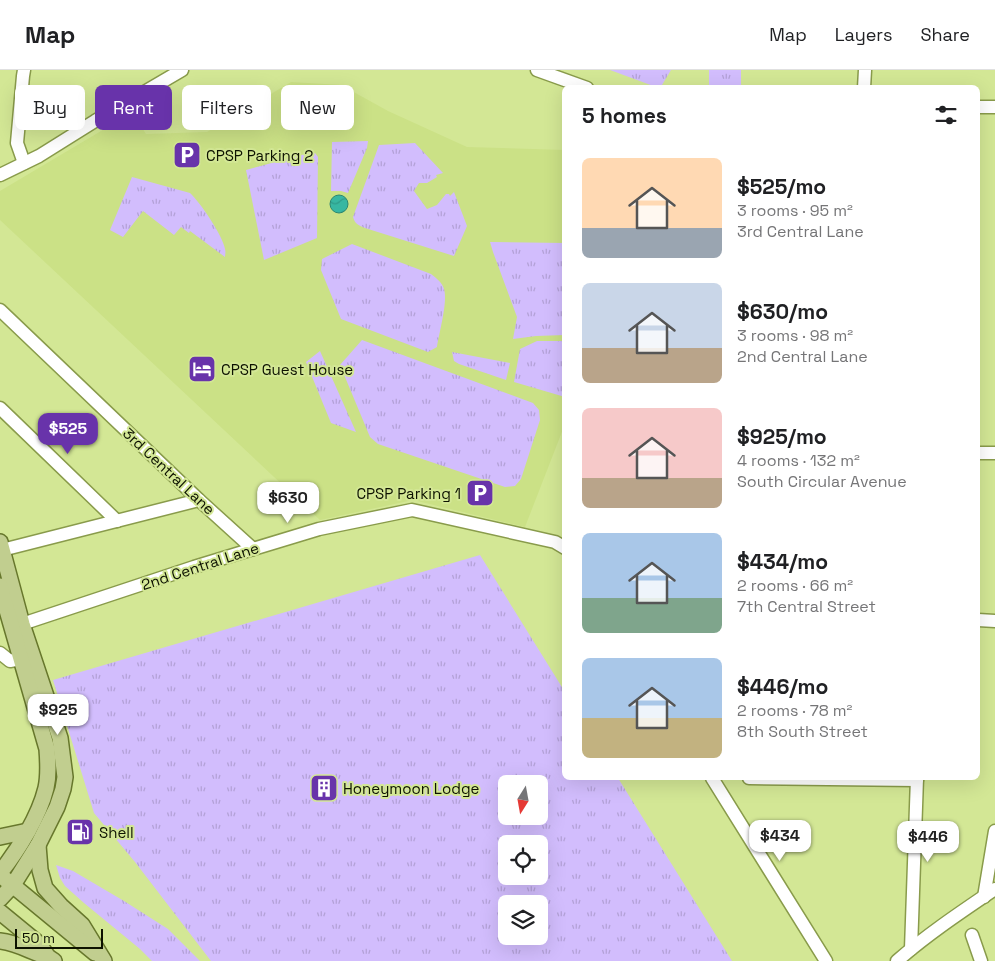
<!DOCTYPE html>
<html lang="en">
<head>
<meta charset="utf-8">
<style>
  :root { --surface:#fff; --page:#f2f2f2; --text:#202124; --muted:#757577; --line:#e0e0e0; --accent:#6833aa }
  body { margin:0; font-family:"Space Grotesk",sans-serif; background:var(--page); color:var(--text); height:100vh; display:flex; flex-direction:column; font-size:19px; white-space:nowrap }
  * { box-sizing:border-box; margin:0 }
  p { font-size:16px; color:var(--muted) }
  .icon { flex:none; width:28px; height:28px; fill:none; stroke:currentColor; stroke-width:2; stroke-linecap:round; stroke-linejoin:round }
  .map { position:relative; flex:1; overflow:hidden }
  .sheet { position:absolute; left:562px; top:15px; width:418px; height:695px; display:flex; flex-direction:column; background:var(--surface); border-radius:8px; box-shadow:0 5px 20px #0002 }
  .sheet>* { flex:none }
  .hud { position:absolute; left:15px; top:15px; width:472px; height:45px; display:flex; gap:10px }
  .needle { width:32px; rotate:191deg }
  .tools { position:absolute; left:498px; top:705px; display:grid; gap:10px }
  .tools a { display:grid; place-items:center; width:50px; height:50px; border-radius:8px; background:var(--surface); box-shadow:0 5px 20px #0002; font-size:25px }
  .scale { position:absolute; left:15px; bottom:12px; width:88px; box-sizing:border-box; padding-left:5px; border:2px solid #0d1200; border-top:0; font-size:14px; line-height:18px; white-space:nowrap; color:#0d1200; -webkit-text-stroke:4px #d3e795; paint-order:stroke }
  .price { position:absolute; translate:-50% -42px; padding:0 11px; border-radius:10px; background:#fff; color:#222; font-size:16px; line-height:32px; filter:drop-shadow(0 1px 2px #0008) }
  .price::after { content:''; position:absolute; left:50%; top:30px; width:15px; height:11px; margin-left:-8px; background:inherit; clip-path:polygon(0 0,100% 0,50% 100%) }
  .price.selected { background:var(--accent); color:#fff }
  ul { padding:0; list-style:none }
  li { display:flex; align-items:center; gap:15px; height:125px; padding:0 20px }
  li span { display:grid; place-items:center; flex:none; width:140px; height:100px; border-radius:8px; color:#555 }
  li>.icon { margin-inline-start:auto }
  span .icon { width:60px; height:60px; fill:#fffc; stroke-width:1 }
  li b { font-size:21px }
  h2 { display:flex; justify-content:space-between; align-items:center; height:60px; padding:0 20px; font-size:21px }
  .tag { padding:0 18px; border-radius:8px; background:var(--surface); box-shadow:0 5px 20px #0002; font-size:18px; line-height:45px }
  .tag.selected { background:var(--accent); color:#fff }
  header { display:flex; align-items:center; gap:30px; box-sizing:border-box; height:70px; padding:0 25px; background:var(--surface); border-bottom:1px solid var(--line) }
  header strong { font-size:24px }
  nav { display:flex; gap:28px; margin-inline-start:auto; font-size:18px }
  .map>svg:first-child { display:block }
</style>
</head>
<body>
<header>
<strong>Map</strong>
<nav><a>Map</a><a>Layers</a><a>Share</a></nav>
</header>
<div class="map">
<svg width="995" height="891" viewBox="0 0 995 891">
  <defs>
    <pattern id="grass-tufts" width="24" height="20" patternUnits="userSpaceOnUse" patternTransform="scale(1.25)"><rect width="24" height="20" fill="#d2bdfd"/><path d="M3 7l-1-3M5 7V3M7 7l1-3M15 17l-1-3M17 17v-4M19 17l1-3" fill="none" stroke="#b3a1d7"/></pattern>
    <pattern id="water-waves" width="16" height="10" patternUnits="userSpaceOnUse" patternTransform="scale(1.25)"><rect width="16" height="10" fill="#37b7a2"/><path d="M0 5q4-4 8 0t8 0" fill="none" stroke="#2f9c8a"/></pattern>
  </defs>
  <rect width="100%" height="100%" fill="#d3e795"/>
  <!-- built -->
  <polygon fill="#cbe186" points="291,12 341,15 388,41 467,77 565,80 565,354 525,457 413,430 320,450 0,150 0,121 101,61 132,42 146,64 207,62"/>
  <!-- grass -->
  <g fill="url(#grass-tufts)" fill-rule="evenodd">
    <polygon points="610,0 671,0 662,15 656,17"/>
    <rect x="709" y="0" width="32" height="17"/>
    <polygon points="368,71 367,78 348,123 341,121 331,121 332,72"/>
    <path d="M 415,73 L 443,103 L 436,105 L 437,107 L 427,113 L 419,113 L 414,121 L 427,139 L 437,135 L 446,124 L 449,124 L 450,126 L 454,122 L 467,156 L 454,186 L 365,158 C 358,155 355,154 353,147 L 379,75 Z"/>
    <polygon points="309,83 315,83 318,87 317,168 264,190 246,100"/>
    <path d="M 132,107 L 190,123 C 200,132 223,166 225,179 C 226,183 225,184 225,187 L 190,161 L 189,163 L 181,157 L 174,165 L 143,141 L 123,167 L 110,160 Z"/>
    <polygon points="490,172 565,173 565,265 536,266 513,269 517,247 493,182"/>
    <path d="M 352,174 L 431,204 C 436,208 442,212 444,219 C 448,232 439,263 437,277 L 428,282 L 341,249 L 321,200 L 322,189 Z"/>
    <polygon points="362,270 533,333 539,340 540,350 521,409 515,416 505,417 378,374 370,367 340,295"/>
    <polygon points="537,271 565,271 565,327 514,312 520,279"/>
    <polygon points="320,281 356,362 331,353 306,292"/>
    <polygon points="452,282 510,293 506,310 459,294 454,291"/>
    <path d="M 480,485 L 565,622 L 565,708 L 618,708 L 732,891 L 211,891 L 135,792 L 94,743 L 53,610 ZM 506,714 L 539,714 L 539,746 L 506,746 ZM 506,774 L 539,774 L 539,806 L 506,806 ZM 506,834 L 539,834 L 539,866 L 506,866 Z"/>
    <polygon points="56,795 73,801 124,831 168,859 200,891 152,891 140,879 84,833 65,816 60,808"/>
  </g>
  <!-- water -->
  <circle fill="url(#water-waves)" stroke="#2a8671" cx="339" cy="134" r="9"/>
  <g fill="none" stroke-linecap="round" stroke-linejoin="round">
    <defs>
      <g id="minor">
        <polyline points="537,0 587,18"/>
        <polyline points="864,18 865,0"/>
        <polyline points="978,37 995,37"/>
        <polyline points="24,93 17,73 23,6 24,0"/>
        <polyline points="0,105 39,86 95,51 182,0"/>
        <polyline points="0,240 199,430 253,479"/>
        <polyline points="0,338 117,451"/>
        <polyline points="978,383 995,383"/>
        <polyline points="2,480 199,430"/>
        <polyline points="978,550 995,551"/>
        <polyline points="14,555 22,554 194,497 253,479 319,459 412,440 555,472 565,478"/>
        <polyline points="0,583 10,591 21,589"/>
        <polyline points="712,708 826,891"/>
        <polyline points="749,708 917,710"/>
        <polyline points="984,827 995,761"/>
        <polyline points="972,865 981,891"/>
        <polyline points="911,879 917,708"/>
        <path d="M 897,891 C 928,864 961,842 995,819"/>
      </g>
      <g id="major">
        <polyline points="0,472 22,554 60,668 65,707 63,719 57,737 38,775 13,815 0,829"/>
        <path d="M 0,516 L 47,679 C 48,692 49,705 46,718 C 39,747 18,780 0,803"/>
        <polyline points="0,767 28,761"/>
        <polyline points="38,775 40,800 45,818 61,836 82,855 104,891"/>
        <polyline points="5,809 95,883"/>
        <polyline points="0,842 39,874 48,887 54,891"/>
        <path d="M 0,871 C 18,873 31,882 48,887"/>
      </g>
    </defs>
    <!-- minor casing -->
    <use href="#minor" stroke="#899b4b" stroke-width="15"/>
    <!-- major casing -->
    <use href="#major" stroke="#67772c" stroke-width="18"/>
    <!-- minor -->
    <use href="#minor" stroke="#fff" stroke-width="12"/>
    <!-- major -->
    <use href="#major" stroke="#c1ce8f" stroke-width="15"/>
  </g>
  <!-- icons -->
  <defs>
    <symbol id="parking-square" viewBox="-11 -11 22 22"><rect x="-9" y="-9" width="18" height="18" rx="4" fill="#6833aa" stroke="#d3e795"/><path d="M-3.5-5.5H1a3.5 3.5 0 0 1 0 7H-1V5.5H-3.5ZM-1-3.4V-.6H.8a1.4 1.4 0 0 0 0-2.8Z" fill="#fff"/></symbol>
    <symbol id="hotel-square" viewBox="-11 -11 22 22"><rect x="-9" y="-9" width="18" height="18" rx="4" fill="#6833aa" stroke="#d3e795"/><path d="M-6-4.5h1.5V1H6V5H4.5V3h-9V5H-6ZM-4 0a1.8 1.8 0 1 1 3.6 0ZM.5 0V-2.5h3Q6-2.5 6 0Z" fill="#fff"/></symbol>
    <symbol id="building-square" viewBox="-11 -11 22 22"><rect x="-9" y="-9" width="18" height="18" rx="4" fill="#6833aa" stroke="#d3e795"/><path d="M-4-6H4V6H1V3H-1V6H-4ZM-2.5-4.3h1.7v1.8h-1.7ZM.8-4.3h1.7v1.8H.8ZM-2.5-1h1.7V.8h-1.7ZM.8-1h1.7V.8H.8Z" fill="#fff"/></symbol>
    <symbol id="fuel-square" viewBox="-11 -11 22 22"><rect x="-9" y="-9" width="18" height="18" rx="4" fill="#6833aa" stroke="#d3e795"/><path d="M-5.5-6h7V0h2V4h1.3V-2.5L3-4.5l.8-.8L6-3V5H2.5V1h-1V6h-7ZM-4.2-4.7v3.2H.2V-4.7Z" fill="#fff"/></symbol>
  </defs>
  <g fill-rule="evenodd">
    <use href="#parking-square" x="171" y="69" width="32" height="32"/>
    <use href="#hotel-square" x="186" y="283" width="32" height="32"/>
    <use href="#parking-square" x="464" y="407" width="32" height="32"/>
    <use href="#building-square" x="308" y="702" width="32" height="32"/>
    <use href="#fuel-square" x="64" y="746" width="32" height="32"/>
  </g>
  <g text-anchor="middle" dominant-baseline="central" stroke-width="4" stroke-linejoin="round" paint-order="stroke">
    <!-- poi labels -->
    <g font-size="15" fill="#0d1200" stroke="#d3e795" text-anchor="start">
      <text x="206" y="85">CPSP Parking 2</text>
      <text x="221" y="299">CPSP Guest House</text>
      <text x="461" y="423" text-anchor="end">CPSP Parking 1</text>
      <text x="343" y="718">Honeymoon Lodge</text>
      <text x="99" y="762">Shell</text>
    </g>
    <!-- street labels -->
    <g font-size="15" fill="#0d1200" stroke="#d3e795">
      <text transform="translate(169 401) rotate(43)">3rd Central Lane</text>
      <text transform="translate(200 496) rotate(-18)">2nd Central Lane</text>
    </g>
  </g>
</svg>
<div class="tools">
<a><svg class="needle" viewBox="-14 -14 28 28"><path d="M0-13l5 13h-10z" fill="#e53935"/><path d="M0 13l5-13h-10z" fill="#757577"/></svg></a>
<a><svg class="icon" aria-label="locate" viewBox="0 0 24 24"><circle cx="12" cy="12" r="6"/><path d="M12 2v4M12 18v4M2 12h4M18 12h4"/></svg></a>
<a><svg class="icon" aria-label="layers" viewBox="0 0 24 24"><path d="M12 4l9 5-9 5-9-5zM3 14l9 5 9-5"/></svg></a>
</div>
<div class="scale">50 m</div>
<b class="price selected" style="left:68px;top:385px">$525</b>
<b class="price" style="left:288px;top:454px">$630</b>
<b class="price" style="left:58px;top:666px">$925</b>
<b class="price" style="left:780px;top:792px">$434</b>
<b class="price" style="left:928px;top:793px">$446</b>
<div class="hud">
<a class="tag">Buy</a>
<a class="tag selected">Rent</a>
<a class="tag">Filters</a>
<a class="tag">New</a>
</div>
<section class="sheet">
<h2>5 homes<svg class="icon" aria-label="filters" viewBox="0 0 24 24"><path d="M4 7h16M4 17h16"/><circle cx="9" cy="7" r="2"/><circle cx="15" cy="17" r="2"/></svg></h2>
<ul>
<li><span style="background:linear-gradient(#ffd9b3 70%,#9aa5b1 0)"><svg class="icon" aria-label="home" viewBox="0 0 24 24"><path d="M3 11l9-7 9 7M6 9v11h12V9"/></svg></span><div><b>$525/mo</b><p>3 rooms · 95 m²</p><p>3rd Central Lane</p></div></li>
<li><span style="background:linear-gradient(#c9d6e8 65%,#b9a48a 0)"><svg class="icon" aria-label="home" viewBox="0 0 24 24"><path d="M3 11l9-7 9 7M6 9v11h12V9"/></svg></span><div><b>$630/mo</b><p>3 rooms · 98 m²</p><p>2nd Central Lane</p></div></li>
<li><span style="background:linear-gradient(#f6c9c9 70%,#b9a48a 0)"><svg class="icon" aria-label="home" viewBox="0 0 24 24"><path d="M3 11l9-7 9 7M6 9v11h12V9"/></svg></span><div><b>$925/mo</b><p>4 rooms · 132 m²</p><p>South Circular Avenue</p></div></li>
<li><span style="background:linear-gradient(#a9c7e8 65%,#7fa58c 0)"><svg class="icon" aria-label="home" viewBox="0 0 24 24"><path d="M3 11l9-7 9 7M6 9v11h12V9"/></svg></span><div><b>$434/mo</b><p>2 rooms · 66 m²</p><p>7th Central Street</p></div></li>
<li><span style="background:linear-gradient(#a9c7e8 60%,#c2b280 0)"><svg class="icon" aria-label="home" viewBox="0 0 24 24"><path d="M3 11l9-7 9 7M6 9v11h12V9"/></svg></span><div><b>$446/mo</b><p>2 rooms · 78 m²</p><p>8th South Street</p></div></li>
</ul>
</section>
</div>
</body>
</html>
